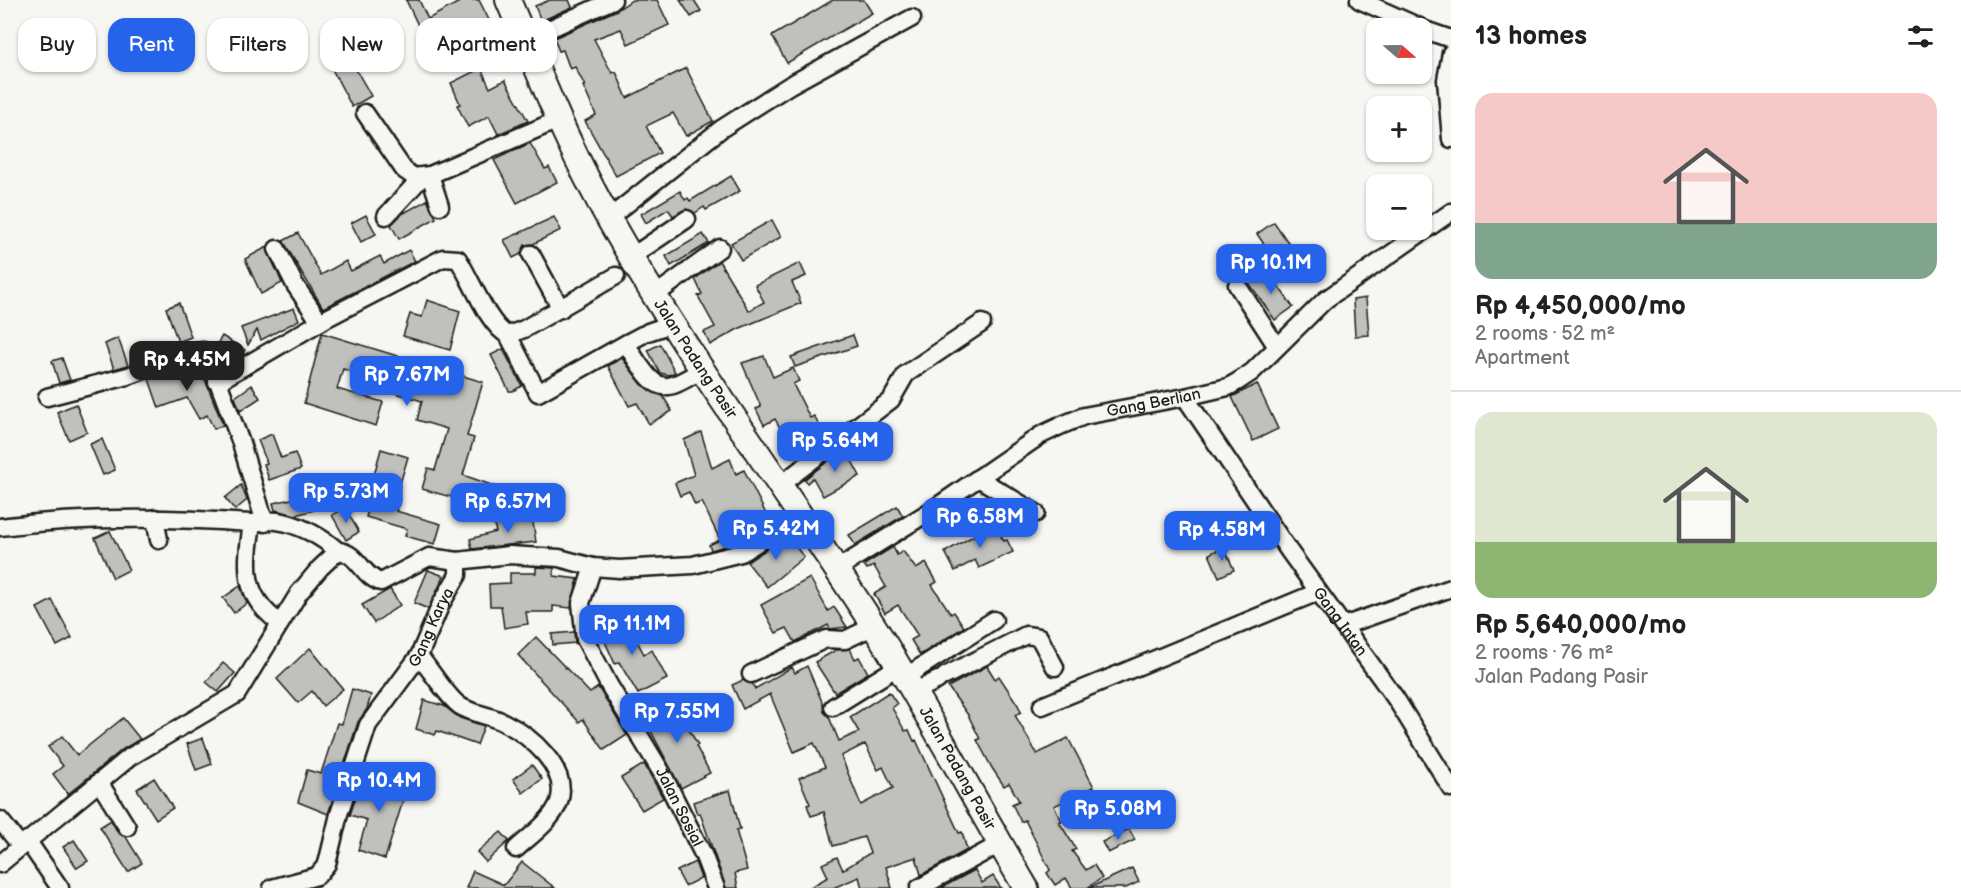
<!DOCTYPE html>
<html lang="en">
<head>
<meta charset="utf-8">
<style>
  :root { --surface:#fff; --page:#f2f2f2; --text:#202124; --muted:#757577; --line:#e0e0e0; --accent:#2563eb }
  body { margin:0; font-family:"Balsamiq Sans",sans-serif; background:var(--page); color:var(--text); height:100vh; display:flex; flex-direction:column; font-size:22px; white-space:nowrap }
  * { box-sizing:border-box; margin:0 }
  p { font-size:20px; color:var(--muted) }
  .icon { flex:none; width:33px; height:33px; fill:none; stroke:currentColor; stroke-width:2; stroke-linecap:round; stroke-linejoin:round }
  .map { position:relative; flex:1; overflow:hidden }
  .sheet { display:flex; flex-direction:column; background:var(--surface); width:510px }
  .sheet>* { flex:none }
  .top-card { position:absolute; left:18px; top:18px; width:570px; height:54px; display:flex; gap:12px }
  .needle { width:39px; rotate:110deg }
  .tools { position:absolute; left:1366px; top:18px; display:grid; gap:12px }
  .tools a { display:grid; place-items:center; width:66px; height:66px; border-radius:12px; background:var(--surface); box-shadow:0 2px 4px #0004; font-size:30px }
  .price { position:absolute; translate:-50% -51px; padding:0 14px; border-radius:12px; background:var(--accent); color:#fff; font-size:20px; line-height:39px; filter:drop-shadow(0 2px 3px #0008) }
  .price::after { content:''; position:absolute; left:50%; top:36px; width:18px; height:14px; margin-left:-9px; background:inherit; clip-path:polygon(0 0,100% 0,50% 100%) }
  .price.selected { background:#222; color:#fff }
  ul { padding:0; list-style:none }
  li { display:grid; align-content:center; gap:12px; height:318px; padding:0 24px }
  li+li { border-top:2px solid var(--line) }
  li span { display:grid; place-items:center; height:186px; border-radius:18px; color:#555 }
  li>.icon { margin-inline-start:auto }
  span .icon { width:108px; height:108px; fill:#fffc; stroke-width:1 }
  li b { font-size:26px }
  h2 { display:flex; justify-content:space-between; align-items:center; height:72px; padding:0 24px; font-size:26px }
  .pill { padding:0 21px; border-radius:18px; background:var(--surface); box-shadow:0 2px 4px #0004; font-size:21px; line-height:54px }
  .pill.selected { background:var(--accent); color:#fff }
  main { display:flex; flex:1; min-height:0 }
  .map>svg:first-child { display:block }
</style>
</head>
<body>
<main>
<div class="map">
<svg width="1451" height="888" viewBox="0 0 1451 888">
  <rect width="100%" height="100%" fill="#f6f6f2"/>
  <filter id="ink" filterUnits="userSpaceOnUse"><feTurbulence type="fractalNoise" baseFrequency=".0167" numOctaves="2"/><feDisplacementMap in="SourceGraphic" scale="12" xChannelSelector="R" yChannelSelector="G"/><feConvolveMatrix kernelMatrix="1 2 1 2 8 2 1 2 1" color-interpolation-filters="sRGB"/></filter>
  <g filter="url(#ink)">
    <!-- building -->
    <g fill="#c0c0bd" stroke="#1c1c1c" stroke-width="1.5" fill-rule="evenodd">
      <polygon points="406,0 419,0 428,19 463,0 479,0 492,26 461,43 452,26 425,40"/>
      <polygon points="550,0 569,0 572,7 541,21 535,6"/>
      <polygon points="632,0 657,0 669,25 628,44 621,29 594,39 612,73 616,72 627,98 686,68 713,121 686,136 673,113 646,126 660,153 616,176 585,121 596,115 583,86 585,86 575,67 570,69 563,50 559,51 554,38 617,10"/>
      <polygon points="680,0 694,0 701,11 691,17"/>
      <polygon points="833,0 864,0 872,13 787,63 772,36"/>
      <polygon points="349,57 371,96 352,107 331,67"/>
      <polygon points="481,68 490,88 505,80 528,121 498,134 489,116 468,127 457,105 460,104 451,83"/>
      <polygon points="530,143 545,169 549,167 557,182 517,203 494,160"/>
      <polygon points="731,176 740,191 706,210 704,207 695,213 686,209 673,216 668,209 646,223 641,214 680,191 685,200 688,198 690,201"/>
      <polygon points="427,200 436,218 399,239 391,225 402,214"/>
      <polygon points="366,215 376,234 361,242 351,223"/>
      <polygon points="554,217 561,230 533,244 525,245 521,254 513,258 504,240"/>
      <polygon points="772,220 781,237 741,260 731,243"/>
      <polygon points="1274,222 1298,257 1281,269 1257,234"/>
      <polygon points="298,233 321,275 346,261 351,271 380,256 384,264 409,250 415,261 323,308 283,241"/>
      <polygon points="703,234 709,243 671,266 666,256"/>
      <polygon points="267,247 282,283 261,294 245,259"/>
      <polygon points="719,261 749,311 764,302 755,285 800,263 806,276 792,282 801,303 738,329 710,345 704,332 715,327 698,296 702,294 695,279"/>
      <polygon points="1267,270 1293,307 1275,320 1249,283"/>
      <polygon points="1366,298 1369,335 1355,336 1353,300"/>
      <polygon points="427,300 460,311 450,350 403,336 410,314 422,317"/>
      <polygon points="179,303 191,337 178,342 166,308"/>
      <polygon points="294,308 299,320 261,340 257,330 248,345 241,328"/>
      <polygon points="322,333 483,382 467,436 474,438 463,475 497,487 488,512 461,503 462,500 422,489 428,468 435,470 447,429 417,420 422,401 392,392 394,384 343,369 337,389 383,402 376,426 304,403"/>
      <polygon points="853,335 857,346 795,367 791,357"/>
      <polygon points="222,336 245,350 242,355 225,365 214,349"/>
      <polygon points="118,338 128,365 114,369 105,344"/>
      <polygon points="660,344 675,372 669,375 660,373 648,350"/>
      <polygon points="503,349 522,386 513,391 509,391 491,355"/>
      <polygon points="764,356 773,377 793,368 799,381 793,384 810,418 814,416 822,431 791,448 775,419 764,425 756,409 761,407 742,363"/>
      <polygon points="62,358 70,380 59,383 52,361"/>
      <polygon points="622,358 643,386 663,396 672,411 649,424 637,403 629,406 608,366"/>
      <polygon points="198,362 223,425 214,429 207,415 199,419 187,398 159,408 149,379"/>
      <polygon points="1257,384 1278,429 1253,441 1232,397"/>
      <polygon points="252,385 260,398 240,411 235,397"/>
      <polygon points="76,404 87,432 69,440 57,412"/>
      <polygon points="701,432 712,468 730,459 736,474 744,470 767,516 770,514 773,520 737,543 711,550 709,545 720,540 702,502 695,505 689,492 680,496 675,483 694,475 684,440"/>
      <polygon points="272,434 281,458 295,453 301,469 269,480 264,464 267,463 258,440"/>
      <polygon points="102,439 115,470 103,475 90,444"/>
      <polygon points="845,448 860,476 823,496 813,478 807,483 805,479"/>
      <polygon points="381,449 408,457 396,497 399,498 396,511 441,524 435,544 405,536 407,529 366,517 378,476 374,475"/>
      <polygon points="241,485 247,500 235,510 225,498"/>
      <polygon points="310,495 314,510 296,515 275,510 273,503"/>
      <polygon points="897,506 903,516 855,545 849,535"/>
      <polygon points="345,508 359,532 346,540 332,515"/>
      <polygon points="532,516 536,542 472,549 470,539 496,532 494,524"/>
      <polygon points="994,524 1004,541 1007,540 1013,552 979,568 975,560 955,571 945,552"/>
      <polygon points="110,531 129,570 113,578 95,538"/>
      <polygon points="787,536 804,557 767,587 747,562"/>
      <polygon points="893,547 897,555 903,551 916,569 926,563 937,582 932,585 951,614 954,612 964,627 920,655 911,640 918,636 898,605 885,613 874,594 886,587 874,566 867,569 864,565"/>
      <polygon points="1224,547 1234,570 1219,577 1209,554"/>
      <polygon points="536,567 554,568 554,576 578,579 571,608 553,606 553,612 526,612 528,624 504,628 501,606 490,606 489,584 510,583 510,573 536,573"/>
      <polygon points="428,570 444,576 428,609 414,603"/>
      <polygon points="810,578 828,611 834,607 847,627 830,629 828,625 795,642 787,628 776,633 761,605"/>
      <polygon points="240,586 247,603 234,613 223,598"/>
      <polygon points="390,589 400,605 374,623 362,605"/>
      <polygon points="52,600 72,638 57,646 37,608"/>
      <polygon points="623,615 644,654 652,650 667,679 638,694 619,662 615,664 599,628"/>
      <polygon points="574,632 575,643 553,645 552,634"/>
      <polygon points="536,637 590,693 598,687 627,735 604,750 583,719 579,722 518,655"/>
      <polygon points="310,648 343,689 323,706 312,691 298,703 277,679"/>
      <polygon points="850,649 855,659 859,657 868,673 835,693 815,662 836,650"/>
      <polygon points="223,663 235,673 218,692 206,682"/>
      <path d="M 807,666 L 823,704 L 824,712 L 829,717 L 839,741 L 859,732 L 850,717 L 889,692 L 897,704 L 892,708 L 905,731 L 909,730 L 914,741 L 916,740 L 959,833 L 962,832 L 967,850 L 921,875 L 916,857 L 886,867 L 892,888 L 862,888 L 859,877 L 833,888 L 809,888 L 828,877 L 822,864 L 837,857 L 843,870 L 870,853 L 864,837 L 833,846 L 824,812 L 811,816 L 807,805 L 810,804 L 799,778 L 825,767 L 814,743 L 794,752 L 770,694 L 743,709 L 732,685 L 743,680 L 753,684 L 755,689 L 792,667 L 795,673 ZM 865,744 L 878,770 L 883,767 L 893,788 L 861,805 L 841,756 Z"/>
      <polygon points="987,666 995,679 999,676 1018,705 1021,712 1015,715 1037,754 1068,738 1094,787 1054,806 1062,821 1059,822 1076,849 1072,851 1086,870 1094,865 1102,878 1087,888 1072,888 1066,878 1055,885 1047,873 1050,870 1025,820 1021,822 1012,804 1019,801 1009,783 1004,786 992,768 977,740 980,739 968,715 948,687"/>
      <polygon points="352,689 371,695 367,709 358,722 328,814 298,802 307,770 321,774 337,723 342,724"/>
      <polygon points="671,699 698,745 696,746 710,773 681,788 643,716"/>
      <polygon points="424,700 444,706 460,718 484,726 477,745 437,731 435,735 416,729"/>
      <polygon points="123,718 140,739 123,749 68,794 53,774 63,766 48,747 62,736 77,755"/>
      <polygon points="203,738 212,764 196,770 187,744"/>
      <polygon points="644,764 663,798 642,810 621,778"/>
      <polygon points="532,765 542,779 523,793 513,779"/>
      <polygon points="382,773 409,781 385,859 358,850 367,820 350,815 361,781 378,786"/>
      <polygon points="154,778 173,808 156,819 137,789"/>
      <polygon points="730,790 740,829 736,830 747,870 735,873 738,888 726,888 700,813 697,814 693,802"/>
      <polygon points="111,820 118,833 126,837 142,863 128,872 100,827"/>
      <polygon points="1129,829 1135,840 1108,853 1102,842"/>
      <polygon points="501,832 509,841 486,862 477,852"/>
      <polygon points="74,840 88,861 77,868 63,847"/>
      <polygon points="522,862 555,888 466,888 473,871 504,885"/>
      <polygon points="695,862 701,878 685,886 677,871"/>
      <polygon points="1132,868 1139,882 1126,888 1089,888"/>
      <polygon points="975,870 982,883 993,876 1001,888 941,888"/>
    </g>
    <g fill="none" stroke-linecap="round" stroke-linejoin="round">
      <defs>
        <g id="minor">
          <polyline points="1359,0 1422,28"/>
          <polyline points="1422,29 1451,39"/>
          <polyline points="525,40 613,0"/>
          <polyline points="1451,53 1446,80 1451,139"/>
          <polyline points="365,113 404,170 414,177 430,175 558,120"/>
          <polyline points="430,175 440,206"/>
          <polyline points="386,216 422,177"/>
          <polyline points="608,219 721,129 790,85 912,18"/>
          <polyline points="277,249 295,285 320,322"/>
          <polyline points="531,254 561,309"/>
          <polyline points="631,257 687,219"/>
          <polyline points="1237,285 1277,347"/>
          <polyline points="655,295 720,248"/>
          <polyline points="648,332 674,323"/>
          <polyline points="508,335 538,393 627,343"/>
          <path d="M 642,335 L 627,343 C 631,353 637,362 644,371 C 664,399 677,382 703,370"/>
          <path d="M 217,382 L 327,318 L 443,258 L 458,259 C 470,277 489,327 508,335 L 524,329 L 616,276"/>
          <polyline points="47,397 128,376 196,351 203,351 210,360 241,443 265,523"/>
          <path id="s1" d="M 1185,397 L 1289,551 L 1396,699 L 1451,788"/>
          <polyline points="978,478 1036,513"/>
          <polyline points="780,485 891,400 906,374 982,323"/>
          <polyline points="155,518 159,540"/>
          <path d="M 252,523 C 246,565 241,596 280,623"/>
          <path d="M 0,527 C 84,516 166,517 250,523 C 259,523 269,520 277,521 C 299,524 322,537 338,551"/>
          <path id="s2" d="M 593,567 L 581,603 L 585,639 L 609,685 L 662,773 L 703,854 L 716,888"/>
          <path id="s3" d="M 837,569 L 932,510 L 1041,435 L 1062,425 L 1084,416 L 1185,397 L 1228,387 L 1237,382 L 1252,372 L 1325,300 L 1451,212"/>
          <polyline points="1343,626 1451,588"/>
          <path d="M 419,656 C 430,669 447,697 460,706 C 473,714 489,715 503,722 C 529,735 570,768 559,802 C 552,821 530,836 516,849"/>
          <polyline points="751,674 826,639 845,640 874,626"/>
          <polyline points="945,676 1026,635 1039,637 1055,667"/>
          <polyline points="905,677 994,620"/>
          <polyline points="914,692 938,680"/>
          <polyline points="1042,706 1318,592"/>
          <polyline points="833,707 899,666"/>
          <polyline points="99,782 127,827"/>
          <polyline points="0,820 20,845"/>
          <polyline points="27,840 60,888"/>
          <path d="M 0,864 L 130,757 L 237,694 L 299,593 L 320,568 L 338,551 C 358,552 362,577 381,582 L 429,557 L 458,561"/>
          <path id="s4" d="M 272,888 L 317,876 L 327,864 L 339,814 L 368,725 L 419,656 L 441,604 L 458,575 L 458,561 L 509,555 L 559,558 L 593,567 L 619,569 L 693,565 L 741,553 L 801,515"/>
          <polyline points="919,888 1000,844"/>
        </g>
        <g id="highway">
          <path id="s5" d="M 508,0 C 540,75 569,150 610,221 C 690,362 788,492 875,628 C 929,713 975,802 1026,888"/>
        </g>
      </defs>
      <!-- minor casing -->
      <use href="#minor" stroke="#1c1c1c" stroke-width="21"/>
      <!-- highway casing -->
      <use href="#highway" stroke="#1c1c1c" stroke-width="28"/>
      <!-- minor -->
      <use href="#minor" stroke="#f6f6f2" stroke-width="16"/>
      <!-- highway -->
      <use href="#highway" stroke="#f6f6f2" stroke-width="24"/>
    </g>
  </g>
  <g text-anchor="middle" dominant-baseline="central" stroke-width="4.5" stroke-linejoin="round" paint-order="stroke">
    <!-- street labels -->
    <g font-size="16" fill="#1c1c1c" stroke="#f6f6f2">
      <text stroke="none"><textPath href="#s5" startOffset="406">Jalan Padang Pasir</textPath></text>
      <text stroke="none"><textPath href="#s3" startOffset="362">Gang Berlian</textPath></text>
      <text stroke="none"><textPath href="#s1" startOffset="273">Gang Intan</textPath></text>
      <text stroke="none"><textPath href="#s4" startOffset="324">Gang Karya</textPath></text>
      <text stroke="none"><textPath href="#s5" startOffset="892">Jalan Padang Pasir</textPath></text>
      <text stroke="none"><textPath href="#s2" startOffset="267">Jalan Sosial</textPath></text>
    </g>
  </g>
</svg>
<div class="tools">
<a><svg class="needle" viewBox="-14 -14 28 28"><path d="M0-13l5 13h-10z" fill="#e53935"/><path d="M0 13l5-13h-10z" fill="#757577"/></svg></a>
<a>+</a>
<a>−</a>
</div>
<b class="price" style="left:1271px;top:295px">Rp 10.1M</b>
<b class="price selected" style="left:187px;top:392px">Rp 4.45M</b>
<b class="price" style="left:407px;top:407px">Rp 7.67M</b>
<b class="price" style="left:835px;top:473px">Rp 5.64M</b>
<b class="price" style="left:346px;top:524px">Rp 5.73M</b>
<b class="price" style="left:508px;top:534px">Rp 6.57M</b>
<b class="price" style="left:980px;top:549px">Rp 6.58M</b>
<b class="price" style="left:776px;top:561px">Rp 5.42M</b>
<b class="price" style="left:1222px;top:562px">Rp 4.58M</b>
<b class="price" style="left:632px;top:656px">Rp 11.1M</b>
<b class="price" style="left:677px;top:744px">Rp 7.55M</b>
<b class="price" style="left:379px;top:813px">Rp 10.4M</b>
<b class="price" style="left:1118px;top:841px">Rp 5.08M</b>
<div class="top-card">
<a class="pill">Buy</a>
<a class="pill selected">Rent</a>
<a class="pill">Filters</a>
<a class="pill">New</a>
<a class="pill">Apartment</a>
</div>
</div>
<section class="sheet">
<h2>13 homes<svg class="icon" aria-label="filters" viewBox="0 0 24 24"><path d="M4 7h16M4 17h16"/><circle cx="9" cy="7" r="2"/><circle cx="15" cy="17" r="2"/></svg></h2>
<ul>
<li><span style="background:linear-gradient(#f6c9c9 70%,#7fa58c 0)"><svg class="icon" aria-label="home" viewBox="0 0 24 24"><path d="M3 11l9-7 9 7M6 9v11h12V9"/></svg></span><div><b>Rp 4,450,000/mo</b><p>2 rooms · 52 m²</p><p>Apartment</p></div></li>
<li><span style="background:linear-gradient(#dfe7d0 70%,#8fb573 0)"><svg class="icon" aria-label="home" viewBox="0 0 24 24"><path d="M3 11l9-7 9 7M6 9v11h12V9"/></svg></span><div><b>Rp 5,640,000/mo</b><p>2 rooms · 76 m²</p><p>Jalan Padang Pasir</p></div></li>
</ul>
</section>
</main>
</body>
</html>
